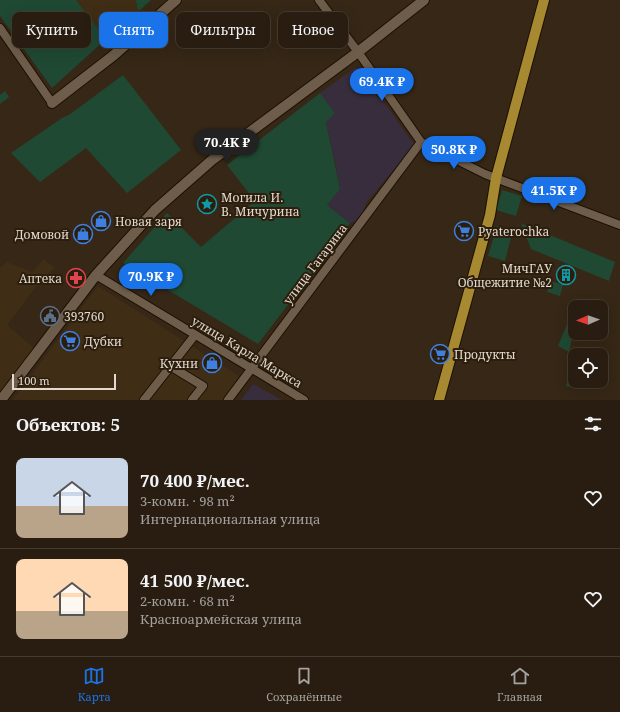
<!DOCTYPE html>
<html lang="ru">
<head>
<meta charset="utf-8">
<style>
  :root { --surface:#281d10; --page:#342a1e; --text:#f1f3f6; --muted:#a5a29f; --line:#443b30; --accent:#1a73e8 }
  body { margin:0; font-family:"Noto Serif",serif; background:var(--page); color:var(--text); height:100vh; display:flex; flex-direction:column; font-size:15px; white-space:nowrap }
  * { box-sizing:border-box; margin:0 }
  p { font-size:13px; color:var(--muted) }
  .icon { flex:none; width:22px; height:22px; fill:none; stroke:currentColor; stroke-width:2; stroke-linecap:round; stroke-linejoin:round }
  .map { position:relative; height:400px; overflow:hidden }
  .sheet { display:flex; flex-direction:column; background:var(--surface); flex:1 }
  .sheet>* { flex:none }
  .guide { position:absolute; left:12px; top:12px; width:400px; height:36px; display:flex; gap:8px }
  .needle { width:26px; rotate:268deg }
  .fabs { position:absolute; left:568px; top:300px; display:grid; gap:8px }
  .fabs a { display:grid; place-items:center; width:40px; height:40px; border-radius:8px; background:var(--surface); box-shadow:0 4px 16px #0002,0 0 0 1px var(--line); font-size:20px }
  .scale { position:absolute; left:12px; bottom:10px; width:104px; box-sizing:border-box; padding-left:4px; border:2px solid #e3d9cf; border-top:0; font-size:11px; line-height:14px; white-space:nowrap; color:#e3d9cf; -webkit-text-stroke:3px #2c1e0d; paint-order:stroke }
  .price { position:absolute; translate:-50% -34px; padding:0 9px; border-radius:14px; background:var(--accent); color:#fff; font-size:13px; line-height:26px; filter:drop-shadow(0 1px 2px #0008) }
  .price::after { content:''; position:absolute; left:50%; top:24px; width:12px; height:9px; margin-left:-6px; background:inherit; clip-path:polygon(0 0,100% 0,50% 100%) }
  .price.selected { background:#222; color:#fff }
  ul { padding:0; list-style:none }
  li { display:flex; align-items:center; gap:12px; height:100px; padding:0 16px }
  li+li { border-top:1px solid var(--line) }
  li span { display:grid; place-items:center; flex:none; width:112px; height:80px; border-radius:8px; color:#555 }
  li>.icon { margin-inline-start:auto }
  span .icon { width:48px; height:48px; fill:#fffc; stroke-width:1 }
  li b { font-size:17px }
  h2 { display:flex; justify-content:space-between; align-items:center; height:48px; padding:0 16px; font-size:17px }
  .pill { padding:0 14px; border-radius:8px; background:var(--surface); box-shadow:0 4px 16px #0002,0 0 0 1px var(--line); font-size:14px; line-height:36px }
  .pill.selected { background:var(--accent); color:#fff }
  .dock { display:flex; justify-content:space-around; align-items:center; height:56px; border-top:1px solid var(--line); background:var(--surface); font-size:11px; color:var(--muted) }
  .dock a { display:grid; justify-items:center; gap:2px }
  .dock .selected { color:var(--accent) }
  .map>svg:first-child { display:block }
</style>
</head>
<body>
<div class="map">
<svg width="620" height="400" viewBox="0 0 620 400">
  <rect width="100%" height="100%" fill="#362716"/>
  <!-- built -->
  <g fill="#402d16">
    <polygon points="76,0 136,0 137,7 139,11 106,39"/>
    <polygon points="44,259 55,268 41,280 7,325 35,349 0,393 0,268 7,262 32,272"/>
    <polygon points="98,286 242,378 225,400 13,400"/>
  </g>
  <!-- industrial -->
  <g fill="#382d3c">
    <polygon points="356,67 378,98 387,106 410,139 415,144 366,203 363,212 356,221 350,223 327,205 340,188 326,121 335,113 320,93"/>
    <polygon points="253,384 282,400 241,400"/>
  </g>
  <!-- green -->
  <g fill="#1f4933">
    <polygon points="0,0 76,0 106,39 52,88 0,16"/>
    <polygon points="136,0 151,0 139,11 137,7"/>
    <polygon points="123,75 181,150 127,193 86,148 40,182 11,153 62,118 69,115"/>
    <polygon points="5,91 9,97 0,104 0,95"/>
    <polygon points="320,93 335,113 326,122 340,189 327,205 350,223 258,344 123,263 167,213 201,247 255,201 227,165"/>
    <polygon points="502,190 522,196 516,216 496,210"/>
    <polygon points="521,223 615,262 609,281 531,249"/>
    <polygon points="497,226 513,230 505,261 488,256"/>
    <polygon points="551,281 563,285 560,296 547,292"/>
    <polygon points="568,322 575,325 569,352 558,346"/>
    <polygon points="568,377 575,379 575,381 582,381 580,389 566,386"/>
  </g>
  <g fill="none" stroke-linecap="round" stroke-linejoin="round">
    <defs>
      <g id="street">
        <polyline points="319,0 358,52 421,142 485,174 620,225"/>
        <polyline points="0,28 52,103"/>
        <polyline points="96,275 304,400"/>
        <polyline points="170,366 203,386 192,400"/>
        <polyline points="144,400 195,335"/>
        <polyline points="228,400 421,142"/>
      </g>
      <g id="secondary">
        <polyline points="52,103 114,55 176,0"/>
        <polyline points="1,400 96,275 155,210 212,160 358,52 424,0"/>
      </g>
      <polyline id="primary" points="439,400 490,215 496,178 544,0"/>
    </defs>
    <!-- street casing -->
    <use href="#street" stroke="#1d1002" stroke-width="10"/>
    <!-- secondary casing -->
    <use href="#secondary" stroke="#1d1002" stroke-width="12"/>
    <!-- primary casing -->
    <use href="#primary" stroke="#1d1002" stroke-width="12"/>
    <!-- street -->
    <use href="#street" stroke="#6e5d4b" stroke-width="8"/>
    <!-- secondary -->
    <use href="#secondary" stroke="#6e5d4b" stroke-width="10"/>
    <!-- primary -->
    <use href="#primary" stroke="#a78932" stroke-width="10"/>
  </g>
  <!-- icons -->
  <defs>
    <symbol id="sight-ring" viewBox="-11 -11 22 22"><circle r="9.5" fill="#2c1e0d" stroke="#0f9aa8" stroke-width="1.5"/><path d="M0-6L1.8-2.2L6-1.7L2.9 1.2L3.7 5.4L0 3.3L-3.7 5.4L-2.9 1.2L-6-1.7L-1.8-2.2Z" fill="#0f9aa8"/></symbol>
    <symbol id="shop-ring" viewBox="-11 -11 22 22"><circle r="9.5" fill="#2c1e0d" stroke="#3f7fe0" stroke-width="1.5"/><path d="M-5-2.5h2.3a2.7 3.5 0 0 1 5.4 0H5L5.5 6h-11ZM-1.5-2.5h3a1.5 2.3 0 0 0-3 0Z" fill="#3f7fe0"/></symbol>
    <symbol id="supermarket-ring" viewBox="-11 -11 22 22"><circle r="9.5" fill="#2c1e0d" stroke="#3f7fe0" stroke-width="1.5"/><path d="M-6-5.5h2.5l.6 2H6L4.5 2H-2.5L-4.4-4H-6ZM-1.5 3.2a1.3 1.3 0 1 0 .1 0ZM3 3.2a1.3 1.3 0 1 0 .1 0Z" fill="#3f7fe0"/></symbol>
    <symbol id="building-ring" viewBox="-11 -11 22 22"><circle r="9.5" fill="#2c1e0d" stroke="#0f9aa8" stroke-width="1.5"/><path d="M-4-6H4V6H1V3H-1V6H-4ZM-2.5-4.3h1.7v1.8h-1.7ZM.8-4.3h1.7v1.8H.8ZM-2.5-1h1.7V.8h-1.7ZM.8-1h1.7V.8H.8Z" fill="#0f9aa8"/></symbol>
    <symbol id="pharmacy-ring" viewBox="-11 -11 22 22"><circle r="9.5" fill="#2c1e0d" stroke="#e0444e" stroke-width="1.5"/><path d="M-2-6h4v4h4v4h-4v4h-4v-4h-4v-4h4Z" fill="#e0444e"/></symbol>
    <symbol id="civic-ring" viewBox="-11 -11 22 22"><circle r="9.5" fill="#2c1e0d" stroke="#5c6f8a" stroke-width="1.5"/><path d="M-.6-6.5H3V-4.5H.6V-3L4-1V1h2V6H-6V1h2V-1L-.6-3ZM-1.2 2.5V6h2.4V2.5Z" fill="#5c6f8a"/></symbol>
  </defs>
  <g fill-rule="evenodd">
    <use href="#sight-ring" x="196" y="193" width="22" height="22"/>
    <use href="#shop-ring" x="90" y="210" width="22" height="22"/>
    <use href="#supermarket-ring" x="453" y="220" width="22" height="22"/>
    <use href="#shop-ring" x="72" y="223" width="22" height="22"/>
    <use href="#building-ring" x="555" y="264" width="22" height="22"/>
    <use href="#pharmacy-ring" x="65" y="267" width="22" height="22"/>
    <use href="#civic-ring" x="39" y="305" width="22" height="22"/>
    <use href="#supermarket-ring" x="59" y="330" width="22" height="22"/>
    <use href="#supermarket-ring" x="429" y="343" width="22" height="22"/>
    <use href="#shop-ring" x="201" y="352" width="22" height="22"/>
  </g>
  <g text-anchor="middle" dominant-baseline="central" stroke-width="4" stroke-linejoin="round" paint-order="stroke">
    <!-- poi labels -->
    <g font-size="12" fill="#e3d9cf" stroke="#2c1e0d" text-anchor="start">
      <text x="221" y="197">Могила И.<tspan x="221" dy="14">В. Мичурина</tspan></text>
      <text x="115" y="221">Новая заря</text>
      <text x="478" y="231">Pyaterochka</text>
      <text x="69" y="234" text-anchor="end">Домовой</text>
      <text x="552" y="268" text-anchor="end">МичГАУ<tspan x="552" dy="14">Общежитие №2</tspan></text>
      <text x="62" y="278" text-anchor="end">Аптека</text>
      <text x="64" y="316">393760</text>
      <text x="84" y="341">Дубки</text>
      <text x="454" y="354">Продукты</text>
      <text x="198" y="363" text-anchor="end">Кухни</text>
    </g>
    <!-- street labels -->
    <g font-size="12" fill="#e3d9cf" stroke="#2c1e0d">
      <text transform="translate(315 264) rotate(-53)">улица Гагарина</text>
      <text transform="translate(247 352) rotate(31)">улица Карла Маркса</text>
    </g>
  </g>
</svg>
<div class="fabs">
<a><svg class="needle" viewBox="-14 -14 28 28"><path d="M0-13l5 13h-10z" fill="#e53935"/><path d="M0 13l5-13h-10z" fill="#a5a29f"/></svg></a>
<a><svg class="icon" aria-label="locate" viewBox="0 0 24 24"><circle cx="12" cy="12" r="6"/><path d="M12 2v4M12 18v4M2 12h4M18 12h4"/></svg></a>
</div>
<div class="scale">100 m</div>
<b class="price" style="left:382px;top:102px">69.4K ₽</b>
<b class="price selected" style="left:227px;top:163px">70.4K ₽</b>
<b class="price" style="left:454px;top:170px">50.8K ₽</b>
<b class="price" style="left:554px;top:211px">41.5K ₽</b>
<b class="price" style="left:151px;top:297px">70.9K ₽</b>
<div class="guide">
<a class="pill">Купить</a>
<a class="pill selected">Снять</a>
<a class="pill">Фильтры</a>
<a class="pill">Новое</a>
</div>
</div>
<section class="sheet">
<h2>Объектов: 5<svg class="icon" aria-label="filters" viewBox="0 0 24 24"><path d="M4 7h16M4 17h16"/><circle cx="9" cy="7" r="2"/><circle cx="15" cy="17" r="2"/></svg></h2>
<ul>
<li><span style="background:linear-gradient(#c9d6e8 60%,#b9a48a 0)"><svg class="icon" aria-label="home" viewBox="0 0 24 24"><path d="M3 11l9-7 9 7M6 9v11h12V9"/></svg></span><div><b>70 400 ₽/мес.</b><p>3-комн. · 98 m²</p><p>Интернациональная улица</p></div><svg class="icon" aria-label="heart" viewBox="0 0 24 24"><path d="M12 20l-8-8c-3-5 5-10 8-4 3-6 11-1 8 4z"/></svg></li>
<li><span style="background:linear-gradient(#ffd9b3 65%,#b9a48a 0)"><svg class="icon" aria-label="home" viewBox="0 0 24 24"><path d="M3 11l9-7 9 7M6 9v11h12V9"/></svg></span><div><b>41 500 ₽/мес.</b><p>2-комн. · 68 m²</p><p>Красноармейская улица</p></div><svg class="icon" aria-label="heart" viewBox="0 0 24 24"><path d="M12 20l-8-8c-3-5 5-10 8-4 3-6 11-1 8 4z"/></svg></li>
</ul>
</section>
<nav class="dock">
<a class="selected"><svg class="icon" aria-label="map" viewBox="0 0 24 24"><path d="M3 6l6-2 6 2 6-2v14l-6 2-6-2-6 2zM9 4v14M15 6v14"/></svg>Карта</a>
<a><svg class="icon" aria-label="saved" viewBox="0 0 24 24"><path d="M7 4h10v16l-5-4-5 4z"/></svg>Сохранённые</a>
<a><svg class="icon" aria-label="home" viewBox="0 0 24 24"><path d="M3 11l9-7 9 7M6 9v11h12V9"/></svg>Главная</a>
</nav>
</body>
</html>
